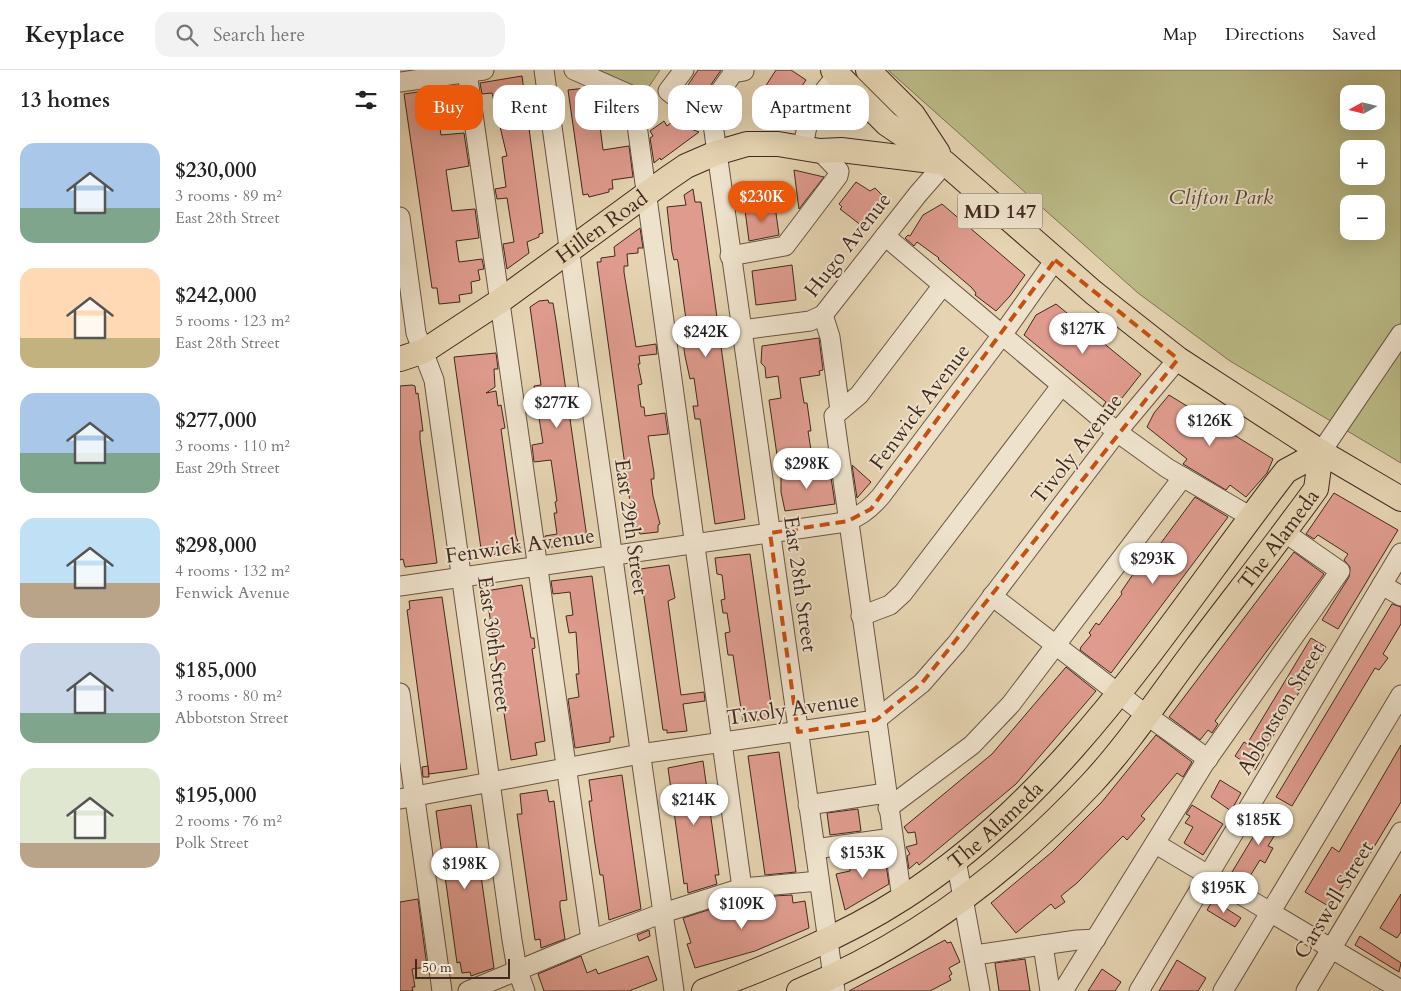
<!DOCTYPE html>
<html lang="en">
<head>
<meta charset="utf-8">
<style>
  :root { --surface:#fff; --page:#f2f2f2; --text:#222; --muted:#767676; --line:#e0e0e0; --accent:#ea580c }
  body { margin:0; font-family:Cardo,serif; background:var(--page); color:var(--text); height:100vh; display:flex; flex-direction:column; font-size:19px; white-space:nowrap }
  * { box-sizing:border-box; margin:0 }
  p { font-size:16px; color:var(--muted) }
  .icon { flex:none; width:28px; height:28px; fill:none; stroke:currentColor; stroke-width:2; stroke-linecap:round; stroke-linejoin:round }
  .map { position:relative; flex:1; overflow:hidden }
  .side { display:flex; flex-direction:column; background:var(--surface); width:400px }
  .side>* { flex:none }
  .banner { position:absolute; left:15px; top:15px; width:475px; height:45px; display:flex; gap:10px }
  .needle { width:32px; rotate:262deg }
  .controls { position:absolute; left:940px; top:15px; display:grid; gap:10px }
  .controls a { display:grid; place-items:center; width:45px; height:45px; border-radius:10px; background:var(--surface); box-shadow:0 5px 20px #0002; font-size:25px }
  .scale { position:absolute; left:15px; bottom:12px; width:95px; box-sizing:border-box; padding-left:5px; border:2px solid #412920; border-top:0; font-size:14px; line-height:18px; white-space:nowrap; color:#412920; -webkit-text-stroke:4px #eee2cc; paint-order:stroke }
  .price { position:absolute; translate:-50% -42px; padding:0 11px; border-radius:18px; background:#fff; color:#222; font-size:16px; line-height:32px; filter:drop-shadow(0 1px 2px #0008) }
  .price::after { content:''; position:absolute; left:50%; top:30px; width:15px; height:11px; margin-left:-8px; background:inherit; clip-path:polygon(0 0,100% 0,50% 100%) }
  .price.current { background:var(--accent); color:#fff }
  ul { padding:0; list-style:none }
  li { display:flex; align-items:center; gap:15px; height:125px; padding:0 20px }
  li span { display:grid; place-items:center; flex:none; width:140px; height:100px; border-radius:15px; color:#555 }
  li>.icon { margin-inline-start:auto }
  span .icon { width:60px; height:60px; fill:#fffc; stroke-width:1 }
  li b { font-size:21px }
  h2 { display:flex; justify-content:space-between; align-items:center; height:60px; padding:0 20px; font-size:21px }
  .chip { padding:0 18px; border-radius:15px; background:var(--surface); box-shadow:0 5px 20px #0002; font-size:18px; line-height:45px }
  .chip.current { background:var(--accent); color:#fff }
  header { display:flex; align-items:center; gap:30px; box-sizing:border-box; height:70px; padding:0 25px; background:var(--surface); border-bottom:1px solid var(--line) }
  header strong { font-size:24px }
  nav { display:flex; gap:28px; margin-inline-start:auto; font-size:18px }
  .search { width:350px; height:45px; background:var(--page); display:flex; align-items:center; gap:12px; box-sizing:border-box; padding:0 18px; border-radius:15px; color:var(--muted); font-size:19px }
  main { display:flex; flex:1; min-height:0 }
  .map>svg:first-child { display:block }
</style>
</head>
<body>
<header>
<strong>Keyplace</strong>
<div class="search"><svg class="icon" aria-label="search" viewBox="0 0 24 24"><circle cx="10" cy="10" r="6"/><path d="M15 15l6 6"/></svg>Search here</div>
<nav><a>Map</a><a>Directions</a><a>Saved</a></nav>
</header>
<main>
<section class="side">
<h2>13 homes<svg class="icon" aria-label="filters" viewBox="0 0 24 24"><path d="M4 7h16M4 17h16"/><circle cx="9" cy="7" r="2"/><circle cx="15" cy="17" r="2"/></svg></h2>
<ul>
<li><span style="background:linear-gradient(#a9c7e8 65%,#7fa58c 0)"><svg class="icon" aria-label="home" viewBox="0 0 24 24"><path d="M3 11l9-7 9 7M6 9v11h12V9"/></svg></span><div><b>$230,000</b><p>3 rooms · 89 m²</p><p>East 28th Street</p></div></li>
<li><span style="background:linear-gradient(#ffd9b3 70%,#c2b280 0)"><svg class="icon" aria-label="home" viewBox="0 0 24 24"><path d="M3 11l9-7 9 7M6 9v11h12V9"/></svg></span><div><b>$242,000</b><p>5 rooms · 123 m²</p><p>East 28th Street</p></div></li>
<li><span style="background:linear-gradient(#a9c7e8 60%,#7fa58c 0)"><svg class="icon" aria-label="home" viewBox="0 0 24 24"><path d="M3 11l9-7 9 7M6 9v11h12V9"/></svg></span><div><b>$277,000</b><p>3 rooms · 110 m²</p><p>East 29th Street</p></div></li>
<li><span style="background:linear-gradient(#bfe0f5 65%,#b9a48a 0)"><svg class="icon" aria-label="home" viewBox="0 0 24 24"><path d="M3 11l9-7 9 7M6 9v11h12V9"/></svg></span><div><b>$298,000</b><p>4 rooms · 132 m²</p><p>Fenwick Avenue</p></div></li>
<li><span style="background:linear-gradient(#c9d6e8 70%,#7fa58c 0)"><svg class="icon" aria-label="home" viewBox="0 0 24 24"><path d="M3 11l9-7 9 7M6 9v11h12V9"/></svg></span><div><b>$185,000</b><p>3 rooms · 80 m²</p><p>Abbotston Street</p></div></li>
<li><span style="background:linear-gradient(#dfe7d0 75%,#b9a48a 0)"><svg class="icon" aria-label="home" viewBox="0 0 24 24"><path d="M3 11l9-7 9 7M6 9v11h12V9"/></svg></span><div><b>$195,000</b><p>2 rooms · 76 m²</p><p>Polk Street</p></div></li>
</ul>
</section>
<div class="map">
<svg width="1001" height="921" viewBox="0 0 1001 921">
  <rect width="100%" height="100%" fill="#e5d3b1"/>
  <filter id="stains"><feTurbulence type="fractalNoise" baseFrequency=".004" numOctaves="4"/><feColorMatrix values="0 0 0 0 .2 0 0 0 0 .09 0 0 0 0 .02 0 0 0 .5 -.17"/></filter>
  <radialGradient id="worn" r=".72"><stop offset=".6" stop-color="#630" stop-opacity="0"/><stop offset="1" stop-color="#630" stop-opacity=".3"/></radialGradient>
  <!-- green -->
  <g fill="#bbbb87" stroke="#7e7254" fill-rule="evenodd">
    <polygon points="193,0 260,0 246,21"/>
    <path d="M 488,0 L 1001,0 L 1001,393 L 830,291 L 738,223 ZM 949,24 L 976,24 L 976,51 L 949,51 ZM 949,79 L 976,79 L 976,106 L 949,106 ZM 949,134 L 976,134 L 976,161 L 949,161 Z"/>
  </g>
  <!-- building -->
  <g fill="#df9b8e" stroke="#412920">
    <polygon points="298,0 321,0 304,25 286,18"/>
    <polygon points="376,0 391,0 406,10 390,34 365,17"/>
    <polygon points="122,6 143,163 139,164 139,167 127,172 129,183 107,199 103,174 114,172 107,128 97,129 95,119 106,117 102,87 107,86 92,23 82,24 80,13"/>
    <polygon points="187,18 200,24 204,55 200,56 203,80 229,76 233,107 212,110 213,119 209,119 209,122 189,127 188,124 183,125 168,20"/>
    <polygon points="31,20 32,25 35,25 41,65 64,63 69,96 46,100 52,141 75,139 79,168 56,171 59,192 82,189 84,199 78,200 80,210 71,212 72,223 59,225 60,232 39,234 37,218 32,218 4,24"/>
    <polygon points="264,51 267,56 272,52 299,62 261,90 260,88 254,93 250,68 253,66 250,61"/>
    <polygon points="394,100 424,107 399,139 398,132"/>
    <polygon points="456,112 470,121 475,118 485,128 477,138 480,140 466,159 440,139 442,137 439,134"/>
    <polygon points="293,119 295,132 301,132 345,449 315,454 300,349 295,349 293,336 298,336 294,308 290,309 285,286 282,265 288,264 278,192 277,189 274,190 272,182 267,137 286,135 284,125"/>
    <polygon points="542,134 625,205 610,226 596,241 575,225 576,223 571,217 538,189 539,188 517,172 514,176 505,168 508,165 510,166 523,145"/>
    <polygon points="375,136 379,165 349,171 345,140"/>
    <polygon points="240,158 243,178 238,178 238,183 227,184 228,196 224,196 224,202 236,277 256,274 257,284 239,286 240,294 238,294 242,314 238,315 241,337 244,337 245,346 265,343 268,364 248,366 254,403 254,409 251,409 253,426 260,454 258,455 258,462 240,464 238,460 234,461 197,192 201,192 201,188 215,186 214,177"/>
    <polygon points="392,195 396,230 356,235 352,201"/>
    <polygon points="148,230 149,233 153,233 156,251 187,468 182,469 183,472 146,478 145,466 157,464 154,443 157,443 155,432 157,431 151,390 134,392 132,375 143,373 134,316 141,315 130,237 139,231"/>
    <polygon points="656,234 741,304 711,342 703,336 706,332 624,265 636,245"/>
    <polygon points="419,268 423,300 419,301 420,305 400,308 404,333 407,333 411,361 408,361 411,380 377,385 369,330 381,328 378,306 366,308 365,297 361,293 362,276"/>
    <polygon points="96,283 98,299 94,299 95,317 86,323 96,321 98,336 101,335 105,358 101,359 116,466 121,481 82,486 54,287"/>
    <polygon points="12,315 15,316 16,324 18,323 23,361 20,361 20,369 37,493 5,497 3,489 0,490 0,316"/>
    <polygon points="769,325 873,389 867,403 846,427 830,415 826,420 783,394 787,389 747,357 754,343"/>
    <polygon points="452,395 471,412 457,428"/>
    <polygon points="430,401 435,434 385,441 381,422 381,405"/>
    <polygon points="934,423 998,460 938,559 922,550 949,507 950,497 944,490 948,484 918,465 914,469 906,464"/>
    <polygon points="795,427 828,447 711,603 680,580 681,577 691,565 689,563 696,553 699,555 722,524 721,522 738,497 741,500"/>
    <polygon points="894,482 924,504 815,651 818,654 812,663 808,660 800,670 769,647"/>
    <polygon points="350,484 373,648 343,652 333,585 328,585 325,563 330,562 327,543 323,543 321,530 325,529 322,505 317,504 315,488"/>
    <polygon points="269,495 275,528 268,531 281,625 304,622 305,631 283,634 287,661 267,663 267,660 263,660 240,499"/>
    <polygon points="192,506 214,667 210,667 210,672 175,678 168,629 179,627 176,604 179,604 176,562 169,563 166,546 173,545 170,522 153,524 151,511"/>
    <polygon points="122,515 131,568 134,568 135,578 132,579 145,671 135,673 137,685 111,690 86,521"/>
    <polygon points="42,527 67,699 29,704 7,540 10,539 9,531"/>
    <polygon points="992,534 1001,537 1001,554 983,584 988,588 979,600 975,598 892,736 876,727"/>
    <polygon points="911,568 926,577 863,683 864,684 855,700 835,686 844,672 847,674"/>
    <polygon points="666,597 696,621 616,714 519,795 517,792 509,799 507,786 510,784 506,777 517,774 515,762 508,763 504,757 592,684"/>
    <polygon points="756,665 792,692 783,707 777,703 741,746 745,749 727,770 723,766 720,769 677,813 661,826 665,832 655,839 651,834 616,863 591,833 652,782 701,733"/>
    <polygon points="1001,675 1001,732 968,787 963,783 930,837 905,822 932,777 939,782"/>
    <polygon points="379,682 396,802 365,805 348,686"/>
    <polygon points="303,691 319,805 315,805 317,814 288,823 287,813 284,814 268,698"/>
    <polygon points="28,696 29,707 23,707 22,697"/>
    <polygon points="222,705 241,839 209,850 203,805 200,805 195,774 189,731 192,731 189,710"/>
    <polygon points="820,710 841,723 831,741 811,727"/>
    <polygon points="147,720 149,732 154,731 167,830 160,831 160,837 165,869 141,878 140,869 135,870 117,744 122,744 120,724"/>
    <polygon points="71,735 94,898 71,906 70,902 62,903 60,892 57,893 36,741"/>
    <polygon points="792,735 823,754 803,785 784,773 793,757 785,753 790,746 786,744"/>
    <polygon points="458,739 461,761 430,765 427,743"/>
    <polygon points="870,739 885,748 868,776 873,778 865,793 860,790 847,811 832,802"/>
    <polygon points="484,782 489,814 445,840 436,804 450,801 450,797 453,797 451,791"/>
    <polygon points="1001,824 1001,862 997,868 980,858"/>
    <polygon points="392,825 393,833 405,831 409,858 355,881 295,898 287,874 291,873 283,848 324,835 328,847 337,844 338,846 359,843 375,838 374,826"/>
    <polygon points="18,829 27,897 12,899 15,917 12,917 13,921 0,921 0,832"/>
    <polygon points="813,830 841,848 835,857 807,840"/>
    <polygon points="249,860 250,866 239,871 237,865"/>
    <polygon points="960,866 1001,893 999,902 955,875"/>
    <polygon points="545,870 547,873 551,872 560,892 549,898 552,904 549,906 551,910 530,921 449,921"/>
    <polygon points="181,886 187,903 196,899 198,904 248,886 257,910 229,921 144,921 138,904"/>
    <polygon points="625,889 630,921 599,921 595,893"/>
    <polygon points="777,890 806,908 798,921 759,921"/>
    <polygon points="702,899 721,912 715,921 688,921"/>
  </g>
  <g fill="none" stroke-linecap="round" stroke-linejoin="round">
    <defs>
      <g id="minor">
        <polyline points="144,0 274,921"/>
        <polyline points="174,0 233,26 342,818"/>
        <polyline points="284,0 268,21 292,40 312,47 435,921"/>
        <polyline points="67,2 191,870"/>
        <polyline points="0,12 84,0"/>
        <polyline points="290,31 300,37 310,36 333,3 344,1"/>
        <path d="M 403,78 C 408,43 414,30 438,5"/>
        <polyline points="0,147 16,263 34,310 112,870 117,899 125,921"/>
        <polyline points="485,166 717,362 767,398 851,447"/>
        <polyline points="330,186 385,176 438,106 439,101 420,81"/>
        <polyline points="423,245 430,267 440,340"/>
        <polyline points="341,260 410,251 423,245 518,124 545,93"/>
        <polyline points="921,382 1001,264"/>
        <polyline points="982,515 1001,526"/>
        <path d="M 0,516 L 439,453 C 457,449 469,440 481,426 L 602,265 L 655,190"/>
        <polyline points="592,526 745,644 808,689"/>
        <polyline points="461,546 490,535 503,523 661,316"/>
        <polyline points="0,623 42,921"/>
        <polyline points="0,729 240,684 476,650 522,613 557,573 717,362 778,289"/>
        <polyline points="408,735 486,723"/>
        <polyline points="488,738 572,675 611,634 783,407"/>
        <polyline points="756,774 1001,920"/>
        <polyline points="415,779 492,768"/>
        <polyline points="556,790 580,921"/>
        <polyline points="502,829 434,346 459,325 543,215"/>
        <polyline points="643,875 650,921"/>
        <polyline points="575,885 677,870 696,869"/>
        <polyline points="68,921 191,870 263,843 342,818 419,811"/>
        <polyline points="663,921 804,694 940,501 884,462"/>
        <polyline points="739,921 1001,483"/>
        <polyline points="823,921 1001,625"/>
        <polyline points="906,921 1001,762"/>
      </g>
      <g id="major">
        <polyline points="433,0 487,54 545,93 694,223 778,289 921,382 1001,429"/>
        <polyline points="468,0 513,45 538,83"/>
        <path id="s1" d="M 0,289 L 24,281 L 100,231 L 267,109 L 286,96 L 316,83 L 347,74 L 378,74 L 420,81 L 441,80 L 540,92"/>
        <path id="s2" d="M 304,921 C 372,895 441,868 503,828 C 667,723 769,552 886,401 L 921,382"/>
        <path id="s3" d="M 399,921 C 511,875 610,801 692,713 C 730,672 762,623 796,578 C 836,525 877,473 916,419 L 921,382"/>
      </g>
    </defs>
    <!-- minor casing -->
    <use href="#minor" stroke="#6a5444" stroke-width="21"/>
    <!-- major casing -->
    <use href="#major" stroke="#412920" stroke-width="26"/>
    <!-- minor -->
    <use href="#minor" stroke="#eee2cc" stroke-width="19"/>
    <!-- major -->
    <use href="#major" stroke="#e5d3b1" stroke-width="24"/>
  </g>
  <!-- marked area -->
  <path fill="none" stroke="#c74f10" stroke-width="4" stroke-dasharray="10 6" stroke-linejoin="round" d="M 655,190 L 778,289 L 522,613 L 476,650 L 398,662 L 370,463 L 448,451 L 471,439 Z"/>
  <g text-anchor="middle" dominant-baseline="central" stroke-width="4" stroke-linejoin="round" paint-order="stroke">
    <!-- shield labels -->
    <rect fill="#eee2cc" stroke="#756054" stroke-width="1" x="557.5" y="123.5" width="85" height="35" rx="4"/>
    <g font-size="20" font-weight="bold" fill="#412920">
      <text x="600" y="141">MD 147</text>
    </g>
    <!-- park labels -->
    <g font-size="21" font-style="italic" fill="#594635" stroke="#eee2cc">
      <text x="821" y="127">Clifton Park</text>
    </g>
    <!-- street labels -->
    <g font-size="21" fill="#412920" stroke="#eee2cc">
      <text stroke="none"><textPath href="#s1" startOffset="242">Hillen Road</textPath></text>
      <text transform="translate(448 175) rotate(-52)">Hugo Avenue</text>
      <text transform="translate(520 337) rotate(-53)">Fenwick Avenue</text>
      <text transform="translate(677 379) rotate(-52)">Tivoly Avenue</text>
      <text transform="translate(231 457) rotate(82)">East 29th Street</text>
      <text stroke="none"><textPath href="#s3" startOffset="669">The Alameda</textPath></text>
      <text transform="translate(120 476) rotate(-8)">Fenwick Avenue</text>
      <text transform="translate(400 514) rotate(82)">East 28th Street</text>
      <text transform="translate(94 574) rotate(82)">East 30th Street</text>
      <text transform="translate(393 639) rotate(-8)">Tivoly Avenue</text>
      <text transform="translate(881 639) rotate(-59)">Abbotston Street</text>
      <text stroke="none"><textPath href="#s2" startOffset="338">The Alameda</textPath></text>
      <text transform="translate(934 830) rotate(-59)">Carswell Street</text>
    </g>
  </g>
  <rect width="100%" height="100%" filter="url(#stains)"/>
  <rect width="100%" height="100%" fill="url(#worn)"/>
</svg>
<div class="controls">
<a><svg class="needle" viewBox="-14 -14 28 28"><path d="M0-13l5 13h-10z" fill="#e53935"/><path d="M0 13l5-13h-10z" fill="#767676"/></svg></a>
<a>+</a>
<a>−</a>
</div>
<div class="scale">50 m</div>
<b class="price current" style="left:362px;top:153px">$230K</b>
<b class="price" style="left:683px;top:285px">$127K</b>
<b class="price" style="left:306px;top:288px">$242K</b>
<b class="price" style="left:157px;top:359px">$277K</b>
<b class="price" style="left:810px;top:377px">$126K</b>
<b class="price" style="left:407px;top:420px">$298K</b>
<b class="price" style="left:753px;top:515px">$293K</b>
<b class="price" style="left:294px;top:756px">$214K</b>
<b class="price" style="left:859px;top:776px">$185K</b>
<b class="price" style="left:463px;top:809px">$153K</b>
<b class="price" style="left:65px;top:820px">$198K</b>
<b class="price" style="left:824px;top:844px">$195K</b>
<b class="price" style="left:342px;top:860px">$109K</b>
<div class="banner">
<a class="chip current">Buy</a>
<a class="chip">Rent</a>
<a class="chip">Filters</a>
<a class="chip">New</a>
<a class="chip">Apartment</a>
</div>
</div>
</main>
</body>
</html>
